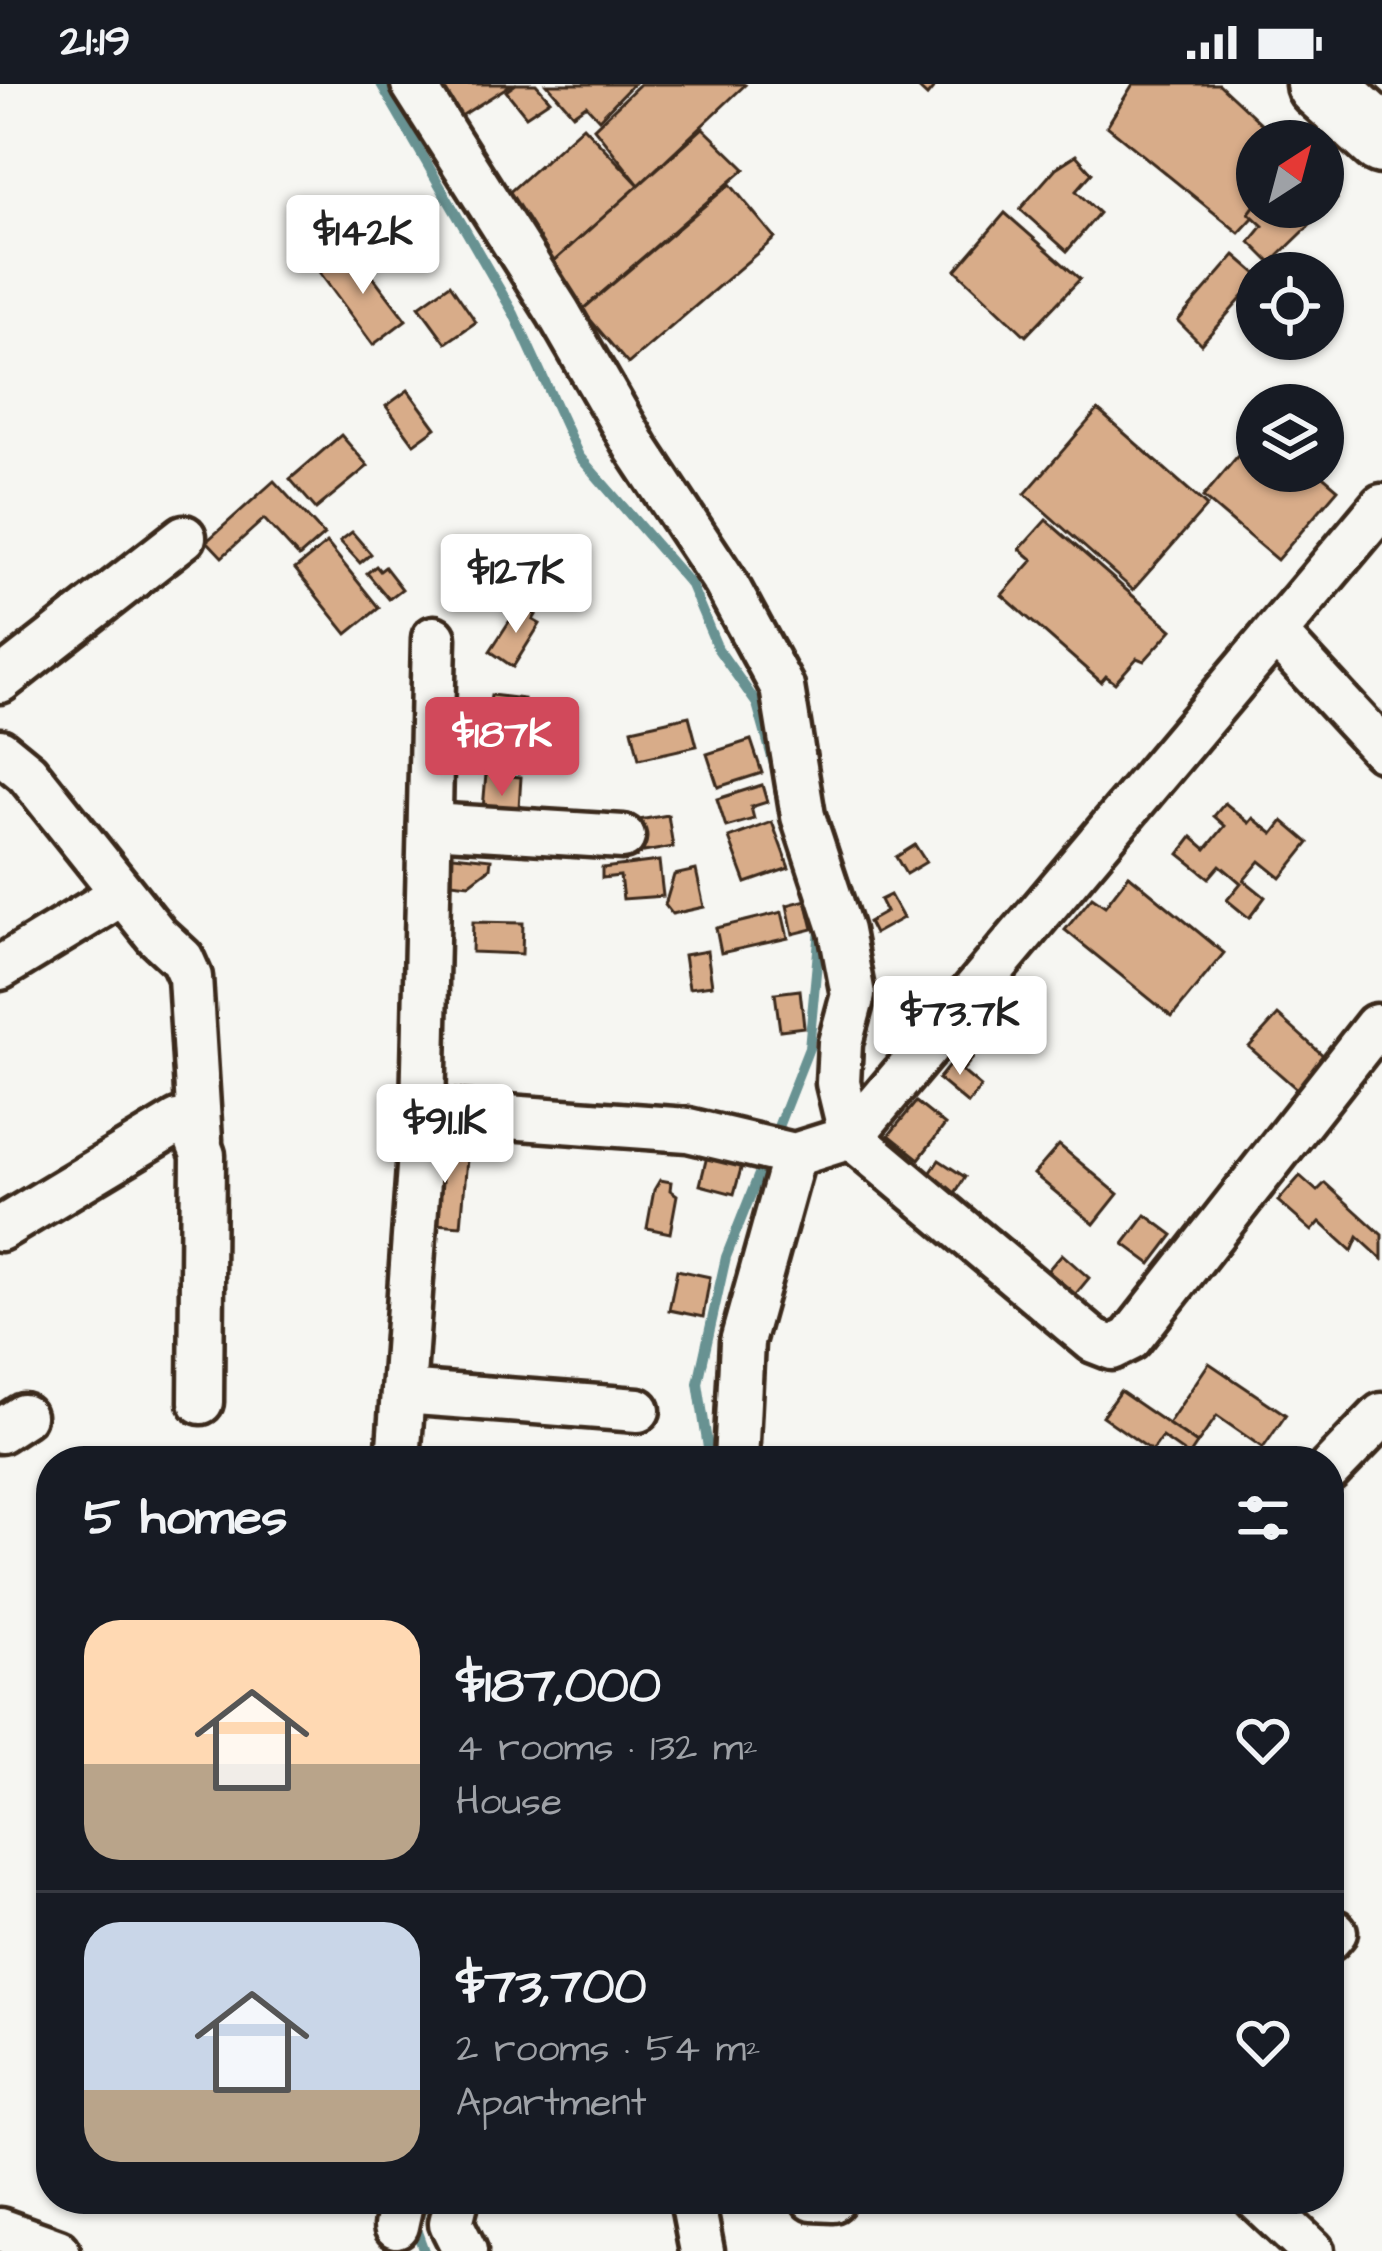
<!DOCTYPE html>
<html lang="en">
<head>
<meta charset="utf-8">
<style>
  :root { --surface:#171b24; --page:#242831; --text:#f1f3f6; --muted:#9ea1a6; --line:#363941; --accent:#d1495b }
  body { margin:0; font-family:"Architects Daughter",sans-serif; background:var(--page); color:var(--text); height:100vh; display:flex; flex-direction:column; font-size:45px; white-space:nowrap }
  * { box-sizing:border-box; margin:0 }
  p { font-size:39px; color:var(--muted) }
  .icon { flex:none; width:66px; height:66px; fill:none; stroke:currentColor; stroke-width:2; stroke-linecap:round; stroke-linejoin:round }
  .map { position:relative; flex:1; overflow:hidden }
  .details { position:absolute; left:36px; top:1362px; width:1308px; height:768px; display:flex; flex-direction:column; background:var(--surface); border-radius:48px; box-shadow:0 3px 9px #0004 }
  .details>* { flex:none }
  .needle { width:78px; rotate:36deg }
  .controls { position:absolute; left:1236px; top:36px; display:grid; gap:24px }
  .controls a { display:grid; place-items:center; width:108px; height:108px; border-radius:50%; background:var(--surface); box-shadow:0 3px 9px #0004; font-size:60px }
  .price { position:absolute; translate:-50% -102px; padding:0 27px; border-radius:12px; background:#fff; color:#222; font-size:39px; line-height:78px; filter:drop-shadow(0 3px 6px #0008) }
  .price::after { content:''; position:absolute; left:50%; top:72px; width:36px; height:27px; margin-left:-18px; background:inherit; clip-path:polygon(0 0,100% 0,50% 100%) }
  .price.selected { background:var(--accent); color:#fff }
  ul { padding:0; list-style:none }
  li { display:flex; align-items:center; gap:36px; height:300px; padding:0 48px }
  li+li { border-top:3px solid var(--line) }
  li span { display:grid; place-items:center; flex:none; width:336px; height:240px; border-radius:36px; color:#555 }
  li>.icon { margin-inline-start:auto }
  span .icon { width:144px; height:144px; fill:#fffc; stroke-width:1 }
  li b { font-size:51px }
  h2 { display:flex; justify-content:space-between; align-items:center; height:144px; padding:0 48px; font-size:51px }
  .status { display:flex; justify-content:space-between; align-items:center; height:84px; padding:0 60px; background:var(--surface); direction:ltr }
  .status svg { height:33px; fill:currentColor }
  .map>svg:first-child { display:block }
</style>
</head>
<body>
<div class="status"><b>21:19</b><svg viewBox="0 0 49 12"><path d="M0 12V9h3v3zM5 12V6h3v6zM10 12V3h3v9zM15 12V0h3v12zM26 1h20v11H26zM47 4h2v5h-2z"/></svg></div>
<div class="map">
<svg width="1382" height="2167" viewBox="0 0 1382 2167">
  <rect width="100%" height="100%" fill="#f6f6f2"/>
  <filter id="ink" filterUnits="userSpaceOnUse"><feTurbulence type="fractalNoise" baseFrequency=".00833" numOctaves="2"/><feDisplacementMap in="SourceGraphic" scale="24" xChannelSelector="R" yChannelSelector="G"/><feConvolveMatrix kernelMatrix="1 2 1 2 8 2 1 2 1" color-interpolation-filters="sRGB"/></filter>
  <g filter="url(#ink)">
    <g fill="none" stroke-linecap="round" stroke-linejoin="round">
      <!-- stream -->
      <g stroke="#689292" stroke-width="10">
        <polyline points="381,0 514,230 579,372 691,501 718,565 757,620 776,688"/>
        <polyline points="772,1058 809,964 820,845"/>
        <polyline points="710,1377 698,1299 726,1173 765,1075"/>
        <polyline points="424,2167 416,2145 424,2115"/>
      </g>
    </g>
    <!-- building -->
    <g fill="#d8ac89" stroke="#3b2a1e" stroke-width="3">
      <polygon points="425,0 512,0 450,39"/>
      <polygon points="516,0 536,0 550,16 526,32 506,7"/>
      <polygon points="547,0 633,0 599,35 586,21 573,30"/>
      <polygon points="640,0 743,0 745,1 639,101 594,44"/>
      <polygon points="914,0 937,0 927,12"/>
      <polygon points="1133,0 1219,0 1280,57 1257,57 1257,123 1263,123 1239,149 1107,42"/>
      <polygon points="583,42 639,101 551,180 503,114"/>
      <polygon points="703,44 745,85 582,226 551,180"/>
      <polygon points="1076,71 1092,89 1076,107 1099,129 1067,167 1020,125 1056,84"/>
      <polygon points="730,100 775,154 628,280 582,226"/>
      <polygon points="1323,102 1337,115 1271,179 1250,158 1263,142 1249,129 1257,118 1257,123 1323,123"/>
      <polygon points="1005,129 1080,195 1026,252 956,186"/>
      <polygon points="352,165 406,236 373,261 320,189"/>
      <polygon points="1235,171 1257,190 1257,197 1201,260 1178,237"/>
      <polygon points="450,200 476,238 446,259 419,222"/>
      <polygon points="408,306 436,344 414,360 386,322"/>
      <polygon points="1098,326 1207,422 1133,506 1025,410"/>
      <polygon points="1257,349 1257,387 1317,387 1338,405 1277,476 1203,413"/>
      <polygon points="341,351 368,382 316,425 290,395"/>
      <polygon points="274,397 324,451 299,473 264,435 222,473 207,457"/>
      <polygon points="1046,436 1172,546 1144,577 1137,574 1115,599 1106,592 1101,598 1002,511 1033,476 1020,465"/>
      <polygon points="352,448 371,470 360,479 340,457"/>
      <polygon points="327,459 379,524 347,550 295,485"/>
      <polygon points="376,482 380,487 385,483 402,505 389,515 367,489"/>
      <polygon points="520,521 536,531 533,536 540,540 513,583 490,567"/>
      <polygon points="491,611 524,615 518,675 484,671"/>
      <polygon points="689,632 697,662 639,675 632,645"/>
      <polygon points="751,656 762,689 718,703 707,670"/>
      <polygon points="486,690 521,693 518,739 482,737"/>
      <polygon points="762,701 767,718 751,723 754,735 726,743 717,715"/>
      <polygon points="1225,719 1249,739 1253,734 1273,750 1283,737 1309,759 1281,794 1260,777 1244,796 1265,813 1249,834 1227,816 1241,799 1220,781 1209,794 1179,770 1192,753 1206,765 1225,742 1214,732"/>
      <polygon points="668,731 673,763 644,768 639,736"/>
      <polygon points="772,738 789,784 746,799 729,754"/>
      <polygon points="915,761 926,778 906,790 896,773"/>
      <polygon points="444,770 491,775 490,784 469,800 442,797"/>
      <polygon points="659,777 663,812 623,815 620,792 602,794 602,784"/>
      <polygon points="696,786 704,823 672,830 665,821 674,791"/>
      <polygon points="1129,791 1224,869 1172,933 1065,846 1092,813 1105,822"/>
      <polygon points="890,811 903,834 874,850 868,838 886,828 880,816"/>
      <polygon points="806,816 813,845 793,850 787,821"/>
      <polygon points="782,828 788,854 721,869 716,844"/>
      <polygon points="473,838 523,839 522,870 472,868"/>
      <polygon points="707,867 712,901 689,904 684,871"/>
      <polygon points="800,906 804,943 780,946 775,909"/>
      <polygon points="1278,931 1336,983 1308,1015 1249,963"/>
      <polygon points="962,966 973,974 962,987 981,1003 968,1020 938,995"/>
      <polygon points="916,1018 945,1041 919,1075 889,1051"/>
      <polygon points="430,1061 468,1064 461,1142 422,1139"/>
      <polygon points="1059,1061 1118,1110 1094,1140 1034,1090"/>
      <polygon points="707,1072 742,1081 734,1110 700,1101"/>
      <polygon points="939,1076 965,1093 955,1109 929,1091"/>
      <polygon points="1300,1092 1317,1107 1325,1099 1382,1151 1382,1175 1358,1153 1352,1167 1320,1138 1312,1147 1278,1117"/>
      <polygon points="660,1096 671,1098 670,1106 677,1111 670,1149 647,1144 654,1106"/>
      <polygon points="1146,1131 1173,1151 1151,1180 1124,1160"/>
      <polygon points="1062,1170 1089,1194 1069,1218 1041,1194"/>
      <polygon points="677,1186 710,1193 703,1233 669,1226"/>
      <polygon points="1209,1279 1286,1331 1263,1364 1217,1332 1197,1360 1168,1340"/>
      <polygon points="1120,1307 1197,1360 1189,1372 1162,1353 1152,1367 1102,1332"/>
    </g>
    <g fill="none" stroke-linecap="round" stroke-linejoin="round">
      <defs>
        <g id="minor">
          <polyline points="413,0 558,228 637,365 725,498 782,603 803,732 841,847 853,911 840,959 838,999 851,1053 1094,1257 1112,1264 1130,1255 1376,942"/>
          <polyline points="1276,550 1382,665"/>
          <polyline points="0,597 184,453"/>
          <polyline points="0,667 27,689 157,852 182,875 190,893 200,1056"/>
          <polyline points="430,741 623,753"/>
          <polyline points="0,884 110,817"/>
          <polyline points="423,1027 688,1046 794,1071 851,1053 1382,422"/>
          <polyline points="0,1145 178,1038 193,1045 203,1071 201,1318"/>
          <polyline points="403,1308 638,1326"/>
          <polyline points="0,1347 23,1332"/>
          <polyline points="398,1377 423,1027 434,554"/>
          <polyline points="736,1377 742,1258 794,1071"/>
          <polyline points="1329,1386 1382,1331"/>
          <polyline points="1329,1855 1335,1848"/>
          <polyline points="457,2115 451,2139 465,2167"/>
          <polyline points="700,2115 694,2126 702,2167"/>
          <polyline points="813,2115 833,2116"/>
          <polyline points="1257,2115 1312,2167"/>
          <polyline points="396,2142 402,2115"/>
          <polyline points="0,2146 58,2167"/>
        </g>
        <polyline id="trunk" points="1320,0 1382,56"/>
      </defs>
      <!-- minor casing -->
      <use href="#minor" stroke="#3b2a1e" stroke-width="51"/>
      <!-- trunk casing -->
      <use href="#trunk" stroke="#3b2a1e" stroke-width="75"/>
      <!-- minor -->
      <use href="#minor" stroke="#f6f6f2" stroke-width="42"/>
      <!-- trunk -->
      <use href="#trunk" stroke="#f6f6f2" stroke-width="66"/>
    </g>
  </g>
</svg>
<div class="controls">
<a><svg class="needle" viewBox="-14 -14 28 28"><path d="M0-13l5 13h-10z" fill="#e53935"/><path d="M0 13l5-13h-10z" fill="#9ea1a6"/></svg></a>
<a><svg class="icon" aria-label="locate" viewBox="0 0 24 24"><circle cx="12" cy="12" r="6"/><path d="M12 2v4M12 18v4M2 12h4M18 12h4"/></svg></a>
<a><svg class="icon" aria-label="layers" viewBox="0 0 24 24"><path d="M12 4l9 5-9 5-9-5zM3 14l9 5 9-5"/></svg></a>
</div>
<b class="price" style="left:363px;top:213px">$142K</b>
<b class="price" style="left:516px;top:552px">$127K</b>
<b class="price selected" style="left:502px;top:715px">$187K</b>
<b class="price" style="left:960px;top:994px">$73.7K</b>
<b class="price" style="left:445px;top:1102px">$91.1K</b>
<section class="details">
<h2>5 homes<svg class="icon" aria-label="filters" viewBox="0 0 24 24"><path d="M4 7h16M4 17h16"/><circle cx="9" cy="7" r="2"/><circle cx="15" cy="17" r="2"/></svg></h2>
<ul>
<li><span style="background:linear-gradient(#ffd9b3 60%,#b9a48a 0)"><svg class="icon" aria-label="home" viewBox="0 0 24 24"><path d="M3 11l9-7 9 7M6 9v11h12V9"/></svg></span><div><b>$187,000</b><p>4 rooms · 132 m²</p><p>House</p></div><svg class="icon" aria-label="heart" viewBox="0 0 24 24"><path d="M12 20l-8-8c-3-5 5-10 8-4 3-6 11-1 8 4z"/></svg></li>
<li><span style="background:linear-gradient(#c9d6e8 70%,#b9a48a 0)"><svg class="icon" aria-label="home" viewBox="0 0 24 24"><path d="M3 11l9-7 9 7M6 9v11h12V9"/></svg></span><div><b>$73,700</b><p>2 rooms · 54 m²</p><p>Apartment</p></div><svg class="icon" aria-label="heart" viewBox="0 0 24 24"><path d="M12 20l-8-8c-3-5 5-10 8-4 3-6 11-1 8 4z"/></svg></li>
</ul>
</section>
</div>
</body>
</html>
